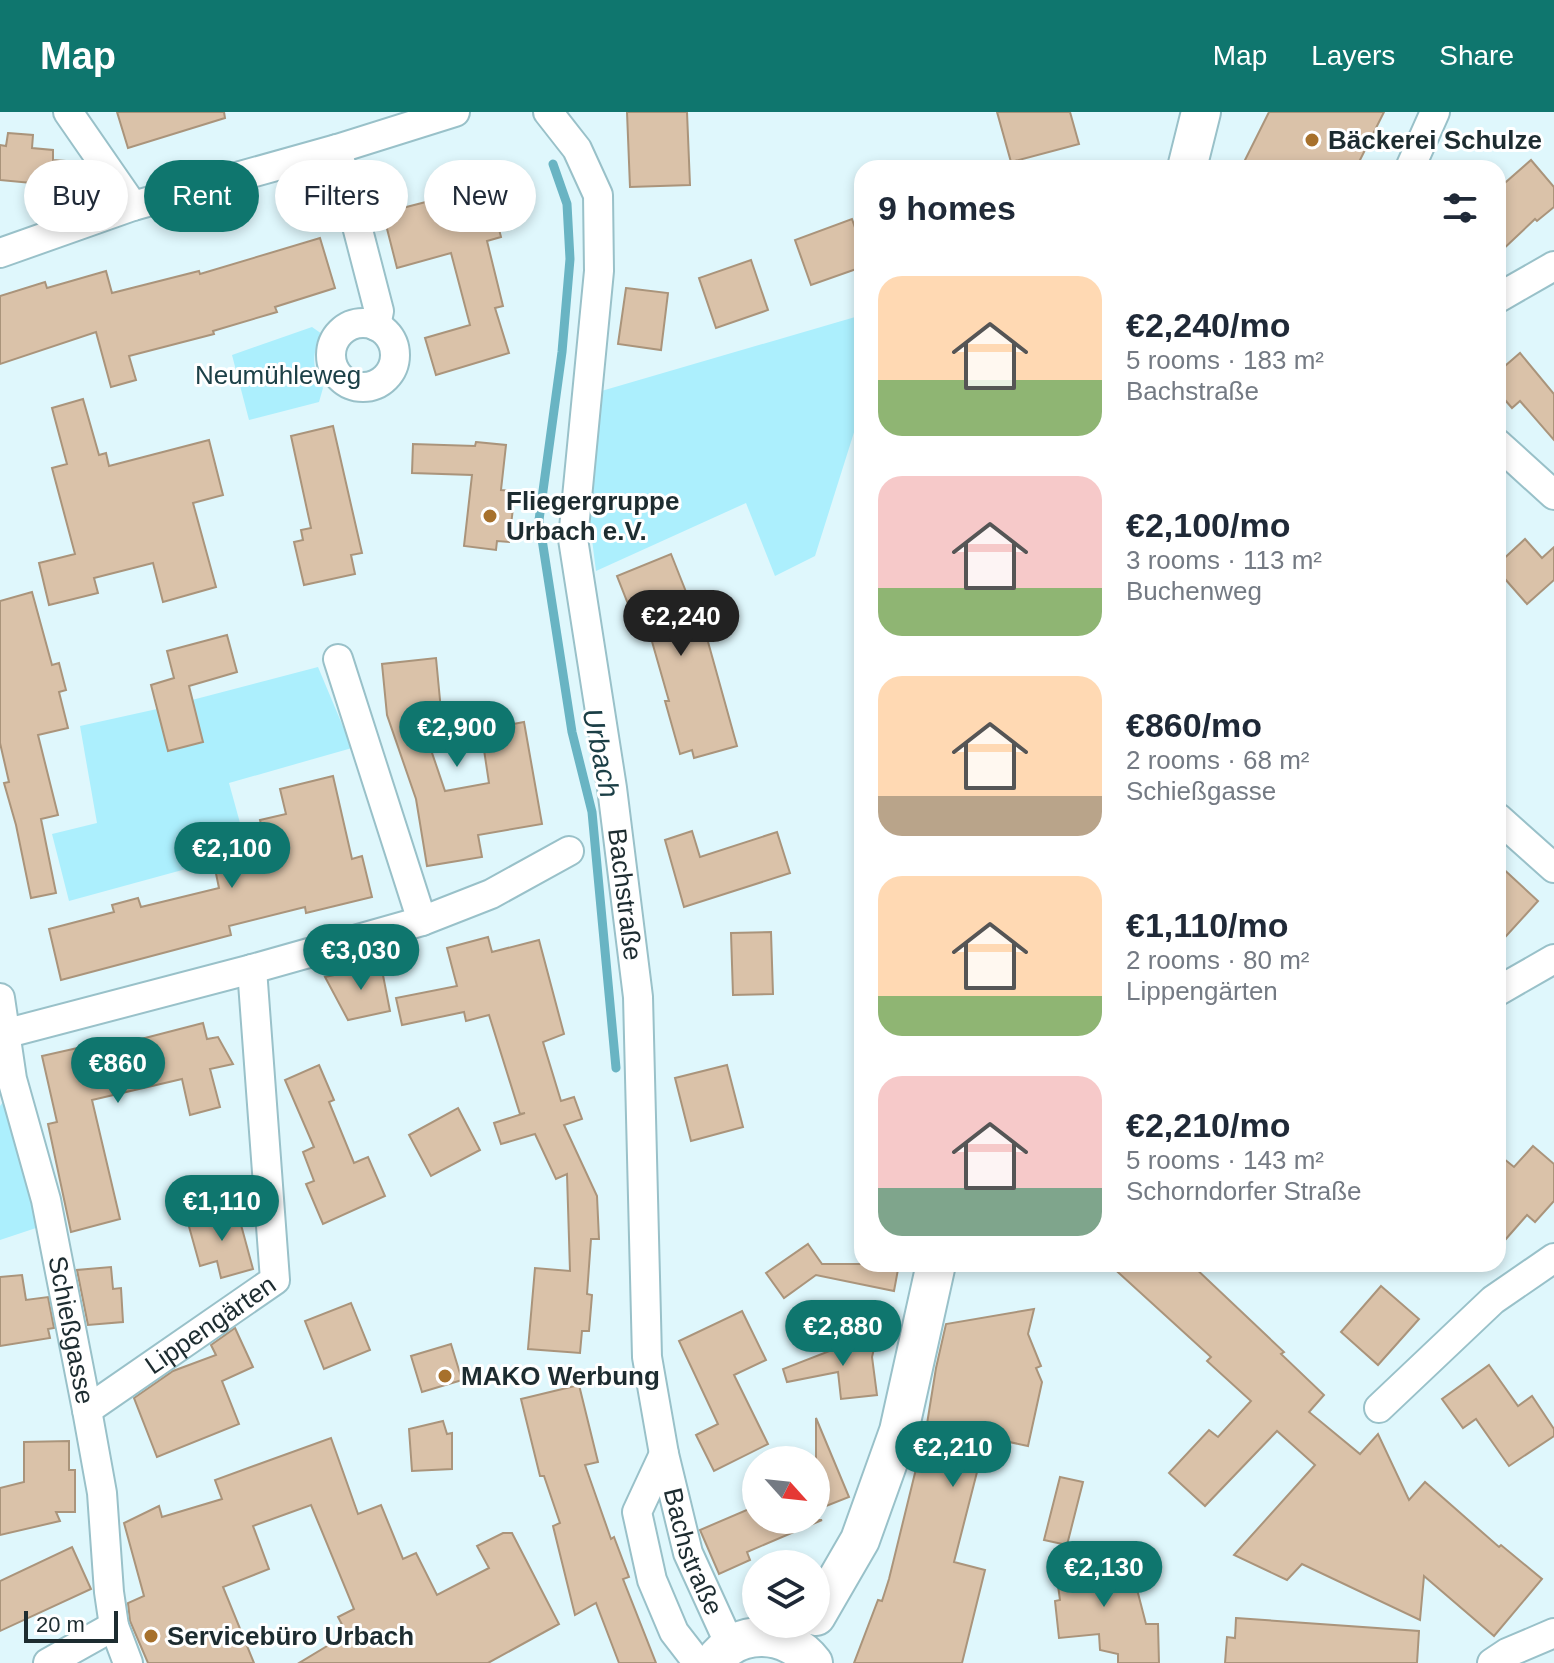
<!DOCTYPE html>
<html lang="en">
<head>
<meta charset="utf-8">
<style>
  :root { --surface:#fff; --page:#f6f6f7; --text:#1f2937; --muted:#747a83; --accent:#0f766e }
  body { margin:0; font-family:Helvetica,sans-serif; background:var(--page); color:var(--text); height:100vh; display:flex; flex-direction:column; font-size:30px; white-space:nowrap }
  * { box-sizing:border-box; margin:0 }
  p { font-size:26px; color:var(--muted) }
  .icon { flex:none; width:44px; height:44px; fill:none; stroke:currentColor; stroke-width:2; stroke-linecap:round; stroke-linejoin:round }
  .map { position:relative; flex:1; overflow:hidden }
  .panel { position:absolute; left:854px; top:48px; width:652px; height:1112px; display:flex; flex-direction:column; background:var(--surface); border-radius:24px; box-shadow:0 4px 12px #0003 }
  .panel>* { flex:none }
  .guide { position:absolute; left:24px; top:48px; width:710px; height:72px; display:flex; gap:16px }
  .needle { width:52px; rotate:117deg }
  .tools { position:absolute; left:742px; top:1334px; display:grid; gap:16px }
  .tools a { display:grid; place-items:center; width:88px; height:88px; border-radius:50%; background:var(--surface); box-shadow:0 4px 12px #0003; font-size:40px }
  .scale { position:absolute; left:24px; bottom:20px; width:94px; box-sizing:border-box; padding-left:8px; border:4px solid #1d2c30; border-top:0; font-size:22px; line-height:28px; white-space:nowrap; color:#1d2c30; -webkit-text-stroke:6px #fff; paint-order:stroke }
  .price { position:absolute; translate:-50% -68px; padding:0 18px; border-radius:28px; background:var(--accent); color:#fff; font-size:26px; line-height:52px; filter:drop-shadow(0 2px 4px #0008) }
  .price::after { content:''; position:absolute; left:50%; top:48px; width:24px; height:18px; margin-left:-12px; background:inherit; clip-path:polygon(0 0,100% 0,50% 100%) }
  .price.on { background:#222; color:#fff }
  ul { padding:0; list-style:none }
  li { display:flex; align-items:center; gap:24px; height:200px; padding:0 24px }
  li span { display:grid; place-items:center; flex:none; width:224px; height:160px; border-radius:24px; color:#555 }
  li>.icon { margin-inline-start:auto }
  span .icon { width:96px; height:96px; fill:#fffc; stroke-width:1 }
  li b { font-size:34px }
  h2 { display:flex; justify-content:space-between; align-items:center; height:96px; padding:0 24px; font-size:34px }
  .chip { padding:0 28px; border-radius:36px; background:var(--surface); box-shadow:0 4px 12px #0003; font-size:28px; line-height:72px }
  .chip.on { background:var(--accent); color:#fff }
  header { display:flex; align-items:center; gap:48px; box-sizing:border-box; height:112px; padding:0 40px; background:var(--accent); color:#fff }
  header strong { font-size:38px }
  nav { display:flex; gap:44px; margin-inline-start:auto; font-size:28px }
  .map>svg:first-child { display:block }
</style>
</head>
<body>
<header>
<strong>Map</strong>
<nav><a>Map</a><a>Layers</a><a>Share</a></nav>
</header>
<div class="map">
<svg width="1554" height="1551" viewBox="0 0 1554 1551">
  <rect width="100%" height="100%" fill="#dff7fc"/>
  <!-- green -->
  <g fill="#aceffd">
    <polygon points="862,203 862,295 815,444 775,464 746,391 596,459 587,388 598,280"/>
    <path d="M 312,215 L 322,222 C 311,242 312,257 323,276 L 319,290 L 249,308 L 232,243 Z"/>
    <polygon points="318,555 352,636 229,671 248,740 69,789 52,722 97,711 80,614 157,597 169,639 203,630 192,588"/>
    <polygon points="3,990 15,1008 42,1114 0,1128 0,994"/>
  </g>
  <g fill="none" stroke-linecap="round" stroke-linejoin="round">
    <!-- stream -->
    <polyline stroke="#69b4c3" stroke-width="9" points="553,52 567,92 570,147 562,240 539,408 572,620 592,700 616,956"/>
  </g>
  <!-- building -->
  <g fill="#dac2a9" stroke="#aa947b" stroke-width="2">
    <polygon points="117,0 224,0 225,6 128,36"/>
    <polygon points="627,0 687,0 690,73 630,75"/>
    <polygon points="997,0 1070,0 1079,32 1011,50"/>
    <polygon points="1269,0 1384,0 1356,56 1241,56"/>
    <polygon points="8,21 33,23 32,36 53,38 53,48 65,49 63,74 0,68 0,33 6,34"/>
    <polygon points="1531,48 1554,75 1554,95 1537,109 1535,107 1498,142 1498,77"/>
    <polygon points="488,74 501,125 487,129 503,194 495,196 509,241 436,263 425,226 470,213 451,141 397,156 383,101"/>
    <polygon points="852,107 862,136 862,155 811,173 795,128"/>
    <polygon points="320,126 335,176 275,195 277,200 213,219 214,222 129,244 136,268 111,275 96,220 0,252 0,184 45,170 47,176 106,159 112,181 199,159 200,162"/>
    <polygon points="751,148 768,198 716,216 699,166"/>
    <polygon points="626,176 668,181 661,238 618,232"/>
    <polygon points="1520,241 1554,282 1554,328 1520,289 1512,296 1498,280 1498,260"/>
    <polygon points="83,287 99,343 106,341 109,354 209,328 223,383 193,391 216,475 163,490 153,451 94,466 98,481 49,493 39,451 75,442 52,356 67,352 52,296"/>
    <polygon points="333,314 362,441 351,443 355,462 304,473 294,430 303,428 301,418 311,416 291,324"/>
    <polygon points="476,330 506,333 501,378 515,379 509,430 497,429 496,438 464,434 472,363 412,361 413,332 475,334"/>
    <polygon points="1525,427 1542,446 1554,435 1554,468 1527,492 1498,459 1498,452"/>
    <polygon points="671,442 702,520 705,519 737,634 694,646 692,638 680,642 665,589 669,589 643,498 632,502 617,464"/>
    <polygon points="32,480 52,553 59,551 66,578 59,580 68,616 38,623 58,703 41,707 56,781 31,786 16,713 4,671 9,670 0,631 0,489"/>
    <polygon points="227,523 237,560 189,574 203,630 168,639 151,573 174,566 167,539"/>
    <polygon points="436,546 444,630 430,635 445,679 489,671 481,618 524,610 542,712 478,723 482,745 427,754 416,687 387,603 382,552"/>
    <polygon points="333,664 352,747 362,744 372,785 306,801 305,795 229,814 231,823 61,868 49,817 114,800 112,793 138,786 141,795 219,776 214,752 267,738 260,708 286,702 280,677"/>
    <polygon points="692,719 700,745 777,720 790,761 684,795 665,728"/>
    <polygon points="1498,752 1538,789 1498,833"/>
    <polygon points="771,820 773,882 733,883 731,821"/>
    <polygon points="488,825 492,840 539,828 564,922 543,930 561,989 574,985 582,1007 564,1013 597,1084 599,1127 591,1127 587,1182 592,1183 589,1219 582,1219 580,1241 528,1237 535,1156 570,1159 567,1062 556,1067 535,1022 501,1032 494,1011 525,1001 520,1002 489,903 466,909 464,900 402,913 396,886 457,874 447,836"/>
    <polygon points="381,853 390,899 348,908 325,865"/>
    <polygon points="203,911 207,927 218,925 233,952 210,957 220,995 190,1003 182,967 92,988 120,1107 71,1120 48,1012 57,1010 42,944 113,928 114,934"/>
    <polygon points="319,953 334,988 329,990 354,1051 368,1045 385,1084 323,1112 306,1072 314,1069 303,1040 314,1035 285,968"/>
    <polygon points="727,953 743,1015 691,1029 675,966"/>
    <polygon points="458,996 480,1038 431,1064 409,1023"/>
    <polygon points="1533,1034 1554,1052 1554,1089 1535,1110 1527,1103 1498,1136 1498,1042 1514,1055"/>
    <polygon points="237,1098 253,1157 221,1166 217,1149 200,1154 188,1111"/>
    <polygon points="808,1132 822,1152 899,1152 894,1179 816,1163 784,1186 766,1161"/>
    <polygon points="1109,1152 1191,1152 1284,1240 1281,1242 1324,1283 1309,1300 1360,1342 1378,1322 1409,1388 1425,1370 1499,1435 1501,1433 1542,1467 1494,1524 1424,1464 1420,1508 1302,1452 1287,1468 1234,1443 1315,1353 1277,1319 1205,1394 1169,1361 1209,1318 1218,1325 1251,1289 1207,1249 1211,1245"/>
    <polygon points="111,1155 113,1177 121,1176 123,1210 88,1213 77,1158"/>
    <polygon points="22,1163 26,1188 48,1185 54,1216 48,1217 50,1226 0,1234 0,1165"/>
    <polygon points="1381,1174 1419,1207 1378,1253 1341,1220"/>
    <polygon points="351,1191 370,1238 324,1257 305,1209"/>
    <polygon points="1034,1197 1028,1222 1041,1254 1036,1256 1042,1270 1028,1334 986,1325 954,1450 985,1458 962,1551 854,1551 878,1488 882,1489 889,1467 927,1312 936,1256 946,1212"/>
    <polygon points="742,1199 766,1248 734,1263 768,1332 714,1359 696,1323 718,1312 679,1229"/>
    <polygon points="235,1216 253,1255 222,1269 239,1312 157,1345 134,1286 173,1259 216,1243 211,1233"/>
    <polygon points="877,1224 872,1245 877,1283 841,1287 838,1260 787,1270 783,1257 845,1233 846,1229"/>
    <polygon points="451,1232 462,1268 422,1280 411,1244"/>
    <polygon points="1489,1253 1518,1294 1532,1284 1554,1317 1554,1324 1509,1354 1476,1307 1463,1316 1442,1287"/>
    <polygon points="579,1273 598,1350 585,1353 611,1427 614,1425 629,1465 623,1467 656,1551 619,1551 596,1491 575,1503 553,1414 560,1411 544,1364 540,1364 521,1287"/>
    <polygon points="816,1306 849,1385 816,1398"/>
    <polygon points="443,1309 447,1322 452,1321 452,1357 412,1359 409,1317"/>
    <polygon points="331,1326 358,1402 381,1393 403,1447 416,1441 437,1483 489,1456 477,1434 503,1421 512,1421 559,1512 488,1551 299,1551 347,1522 338,1505 354,1497 311,1393 253,1414 269,1457 223,1475 254,1551 148,1551 130,1509 128,1491 144,1484 124,1411 159,1394 162,1405 222,1387 215,1368"/>
    <polygon points="69,1329 69,1358 75,1358 75,1400 56,1400 60,1409 0,1423 0,1376 24,1370 24,1330"/>
    <polygon points="1060,1365 1083,1370 1067,1433 1044,1428"/>
    <polygon points="756,1394 756,1408 822,1408 747,1440 750,1448 719,1462 700,1418"/>
    <polygon points="72,1435 91,1477 0,1519 0,1469"/>
    <polygon points="1078,1441 1079,1449 1109,1449 1111,1458 1132,1458 1146,1512 1158,1512 1159,1551 1118,1551 1118,1542 1100,1538 1099,1522 1059,1526 1055,1489 1060,1488 1054,1445"/>
    <polygon points="1236,1506 1419,1519 1417,1551 1225,1551 1227,1525 1235,1526"/>
  </g>
  <g fill="none" stroke-linecap="round" stroke-linejoin="round">
    <defs>
      <g id="street">
        <polyline points="68,0 133,94"/>
        <path id="s1" d="M 548,0 L 577,37 L 598,83 L 599,159 L 573,427 L 612,676 L 638,885 L 647,1245 L 664,1342 L 688,1441 L 730,1533"/>
        <polyline points="337,37 379,199 376,214"/>
        <polyline points="1410,56 1435,0"/>
        <polyline points="0,141 133,94 337,37 455,0"/>
        <polyline points="1498,186 1554,154"/>
        <circle cx="363" cy="243" r="32"/>
        <polyline points="1498,332 1554,383"/>
        <polyline points="338,547 422,809"/>
        <polyline points="1498,706 1554,756"/>
        <polyline points="1498,879 1554,847"/>
        <path id="s2" d="M 0,886 L 12,967 L 46,1088 L 87,1298 L 102,1381 L 109,1480 L 114,1514 L 128,1551"/>
        <polyline points="4,922 252,857 422,809 491,782 569,739"/>
        <polyline points="1379,1296 1493,1188 1554,1146"/>
        <path id="s3" d="M 87,1298 L 275,1168 L 252,857"/>
        <polyline points="664,1342 637,1400 652,1468 674,1520 698,1551"/>
        <polyline points="48,1551 114,1514"/>
        <polyline points="1492,1551 1507,1541 1554,1521"/>
      </g>
      <g id="secondary">
        <polyline points="1187,56 1201,0"/>
        <polyline points="816,1504 860,1428 899,1319 936,1152"/>
        <path d="M 713,1551 C 737,1515 788,1518 813,1551"/>
      </g>
    </defs>
    <!-- street casing -->
    <use href="#street" stroke="#99c1c9" stroke-width="32"/>
    <!-- secondary casing -->
    <use href="#secondary" stroke="#99c1c9" stroke-width="42"/>
    <!-- street -->
    <use href="#street" stroke="#fff" stroke-width="28"/>
    <!-- secondary -->
    <use href="#secondary" stroke="#fff" stroke-width="38"/>
  </g>
  <!-- markers -->
  <g fill="#a7712c" stroke="#fff" stroke-width="3">
    <circle cx="1312" cy="28" r="8"/>
    <circle cx="490" cy="404" r="8"/>
    <circle cx="445" cy="1264" r="8"/>
    <circle cx="151" cy="1524" r="8"/>
  </g>
  <g text-anchor="middle" dominant-baseline="central" stroke-width="6" stroke-linejoin="round" paint-order="stroke">
    <!-- poi labels -->
    <g font-size="26" font-weight="bold" fill="#1d2c30" stroke="#fff" text-anchor="start">
      <text x="1328" y="28">Bäckerei Schulze</text>
      <text x="506" y="389">Fliegergruppe<tspan x="506" dy="30">Urbach e.V.</tspan></text>
      <text x="461" y="1264">MAKO Werbung</text>
      <text x="167" y="1524">Servicebüro Urbach</text>
    </g>
    <!-- park labels -->
    <g font-size="26" fill="#1c4047" stroke="#fff">
      <text x="278" y="263">Neumühleweg</text>
    </g>
    <!-- street labels -->
    <g font-size="26" fill="#1d2c30" stroke="#fff">
      <text stroke="none"><textPath href="#s1" startOffset="802">Bachstraße</textPath></text>
      <text stroke="none"><textPath href="#s3" startOffset="150">Lippengärten</textPath></text>
      <text stroke="none"><textPath href="#s2" startOffset="340">Schießgasse</textPath></text>
      <text stroke="none"><textPath href="#s1" startOffset="1466">Bachstraße</textPath></text>
    </g>
    <!-- water labels -->
    <g font-size="28" font-style="italic" fill="#1a3e45" stroke="#fff">
      <text transform="translate(601 641) rotate(78)">Urbach</text>
    </g>
  </g>
</svg>
<div class="tools">
<a><svg class="needle" viewBox="-14 -14 28 28"><path d="M0-13l5 13h-10z" fill="#e53935"/><path d="M0 13l5-13h-10z" fill="#747a83"/></svg></a>
<a><svg class="icon" aria-label="layers" viewBox="0 0 24 24"><path d="M12 4l9 5-9 5-9-5zM3 14l9 5 9-5"/></svg></a>
</div>
<div class="scale">20 m</div>
<b class="price on" style="left:681px;top:546px">€2,240</b>
<b class="price" style="left:457px;top:657px">€2,900</b>
<b class="price" style="left:232px;top:778px">€2,100</b>
<b class="price" style="left:361px;top:880px">€3,030</b>
<b class="price" style="left:118px;top:993px">€860</b>
<b class="price" style="left:222px;top:1131px">€1,110</b>
<b class="price" style="left:843px;top:1256px">€2,880</b>
<b class="price" style="left:953px;top:1377px">€2,210</b>
<b class="price" style="left:1104px;top:1497px">€2,130</b>
<div class="guide">
<a class="chip">Buy</a>
<a class="chip on">Rent</a>
<a class="chip">Filters</a>
<a class="chip">New</a>
</div>
<section class="panel">
<h2>9 homes<svg class="icon" aria-label="filters" viewBox="0 0 24 24"><path d="M4 7h16M4 17h16"/><circle cx="9" cy="7" r="2"/><circle cx="15" cy="17" r="2"/></svg></h2>
<ul>
<li><span style="background:linear-gradient(#ffd9b3 65%,#8fb573 0)"><svg class="icon" aria-label="home" viewBox="0 0 24 24"><path d="M3 11l9-7 9 7M6 9v11h12V9"/></svg></span><div><b>€2,240/mo</b><p>5 rooms · 183 m²</p><p>Bachstraße</p></div></li>
<li><span style="background:linear-gradient(#f6c9c9 70%,#8fb573 0)"><svg class="icon" aria-label="home" viewBox="0 0 24 24"><path d="M3 11l9-7 9 7M6 9v11h12V9"/></svg></span><div><b>€2,100/mo</b><p>3 rooms · 113 m²</p><p>Buchenweg</p></div></li>
<li><span style="background:linear-gradient(#ffd9b3 75%,#b9a48a 0)"><svg class="icon" aria-label="home" viewBox="0 0 24 24"><path d="M3 11l9-7 9 7M6 9v11h12V9"/></svg></span><div><b>€860/mo</b><p>2 rooms · 68 m²</p><p>Schießgasse</p></div></li>
<li><span style="background:linear-gradient(#ffd9b3 75%,#8fb573 0)"><svg class="icon" aria-label="home" viewBox="0 0 24 24"><path d="M3 11l9-7 9 7M6 9v11h12V9"/></svg></span><div><b>€1,110/mo</b><p>2 rooms · 80 m²</p><p>Lippengärten</p></div></li>
<li><span style="background:linear-gradient(#f6c9c9 70%,#7fa58c 0)"><svg class="icon" aria-label="home" viewBox="0 0 24 24"><path d="M3 11l9-7 9 7M6 9v11h12V9"/></svg></span><div><b>€2,210/mo</b><p>5 rooms · 143 m²</p><p>Schorndorfer Straße</p></div></li>
</ul>
</section>
</div>
</body>
</html>
